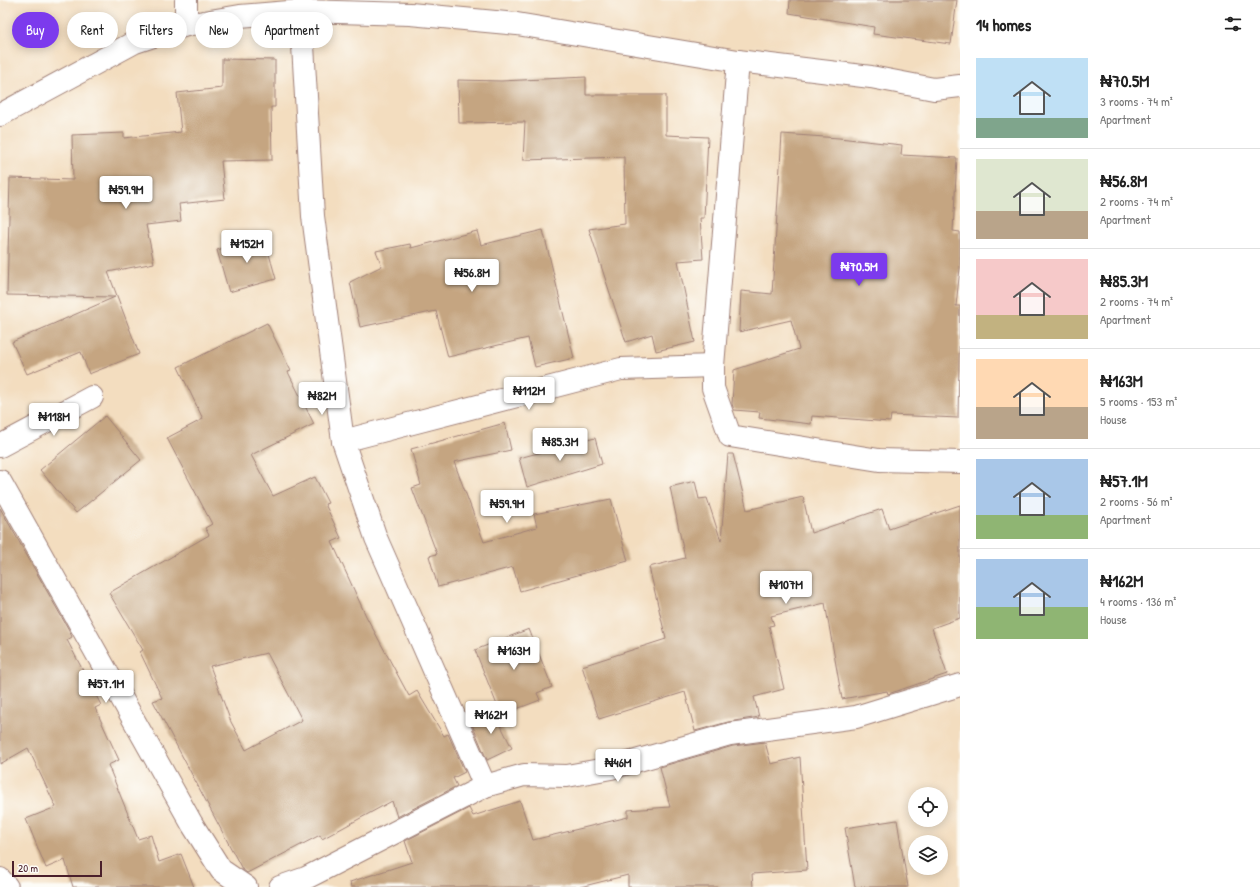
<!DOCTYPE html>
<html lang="en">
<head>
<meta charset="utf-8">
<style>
  :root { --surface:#fff; --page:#f2f2f2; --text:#222; --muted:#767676; --line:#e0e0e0; --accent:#7c3aed }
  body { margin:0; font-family:"Patrick Hand",sans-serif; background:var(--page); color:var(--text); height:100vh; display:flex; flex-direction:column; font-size:15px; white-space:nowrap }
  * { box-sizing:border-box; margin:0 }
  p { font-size:13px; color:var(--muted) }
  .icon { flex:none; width:22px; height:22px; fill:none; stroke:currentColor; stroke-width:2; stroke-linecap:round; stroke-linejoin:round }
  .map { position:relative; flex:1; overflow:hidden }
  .side { display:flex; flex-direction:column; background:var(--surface); width:300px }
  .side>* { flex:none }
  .top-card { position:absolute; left:12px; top:12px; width:380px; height:36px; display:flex; gap:8px }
  .fabs { position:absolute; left:908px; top:787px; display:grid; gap:8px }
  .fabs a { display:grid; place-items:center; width:40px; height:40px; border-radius:50%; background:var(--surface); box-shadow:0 2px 10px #0003; font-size:20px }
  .scale { position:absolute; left:12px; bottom:10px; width:90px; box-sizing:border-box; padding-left:4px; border:2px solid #4a1f2b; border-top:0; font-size:11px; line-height:14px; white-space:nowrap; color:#4a1f2b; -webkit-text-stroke:3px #fdfcf7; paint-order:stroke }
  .price { position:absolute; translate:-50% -34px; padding:0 9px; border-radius:4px; background:#fff; color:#222; font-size:13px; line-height:26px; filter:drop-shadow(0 1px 2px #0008) }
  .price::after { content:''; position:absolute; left:50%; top:24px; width:12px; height:9px; margin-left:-6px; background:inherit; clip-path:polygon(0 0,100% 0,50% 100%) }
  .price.current { background:var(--accent); color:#fff }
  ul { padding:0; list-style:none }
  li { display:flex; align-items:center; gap:12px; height:100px; padding:0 16px }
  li+li { border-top:1px solid var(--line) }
  li span { display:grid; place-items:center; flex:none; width:112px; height:80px; border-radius:0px; color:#555 }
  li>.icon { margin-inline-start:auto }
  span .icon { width:48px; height:48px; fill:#fffc; stroke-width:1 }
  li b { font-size:17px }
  h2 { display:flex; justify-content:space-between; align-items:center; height:48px; padding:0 16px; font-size:17px }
  .tag { padding:0 14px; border-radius:18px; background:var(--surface); box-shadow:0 2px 10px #0003; font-size:14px; line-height:36px }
  .tag.current { background:var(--accent); color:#fff }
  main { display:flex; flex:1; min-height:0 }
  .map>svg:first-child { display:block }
</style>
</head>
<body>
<main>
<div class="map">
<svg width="960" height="887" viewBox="0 0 960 887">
  <rect width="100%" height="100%" fill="#fdfcf7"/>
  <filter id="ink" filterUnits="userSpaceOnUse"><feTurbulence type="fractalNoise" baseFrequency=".025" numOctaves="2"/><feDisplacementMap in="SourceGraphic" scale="8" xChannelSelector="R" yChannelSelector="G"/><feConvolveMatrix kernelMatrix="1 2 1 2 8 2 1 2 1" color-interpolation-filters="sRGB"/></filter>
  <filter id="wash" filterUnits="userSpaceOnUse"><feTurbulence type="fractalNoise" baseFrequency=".012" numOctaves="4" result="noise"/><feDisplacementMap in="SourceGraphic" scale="16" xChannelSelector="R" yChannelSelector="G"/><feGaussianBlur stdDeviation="0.9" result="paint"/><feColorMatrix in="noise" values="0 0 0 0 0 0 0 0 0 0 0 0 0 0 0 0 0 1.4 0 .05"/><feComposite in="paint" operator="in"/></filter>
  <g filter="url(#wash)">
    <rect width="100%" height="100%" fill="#f3ddbf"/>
    <g id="blocks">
      <!-- building -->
      <g fill="#c5a581" fill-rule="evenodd">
        <polygon points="790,0 957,0 951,44 873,34 874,27 789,13"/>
        <polygon points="222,59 275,60 275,107 271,107 272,160 221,161 225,199 179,204 181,221 146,225 154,263 108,272 139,354 89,374 81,352 27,374 12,342 115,297 7,295 10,178 73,180 72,135 124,133 124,138 181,132 177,93 222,88"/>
        <polygon points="586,77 586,95 666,95 666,135 708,137 704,218 700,218 703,259 678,261 695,342 656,351 652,334 626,342 589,229 625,224 624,157 523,160 525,122 459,123 458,80 501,81"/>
        <polygon points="782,134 839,138 902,145 901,155 957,158 953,231 960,232 960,268 956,306 960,306 958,418 891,415 890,422 812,416 811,424 759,418 760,412 734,410 732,404 734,370 799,349 791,320 739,332 741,291 772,294"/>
        <polygon points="543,230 574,358 535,367 528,338 448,357 436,311 360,327 350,282 382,266 376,251 410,244 411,248 477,231 481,245"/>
        <polygon points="264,236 276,279 229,292 217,250"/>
        <path d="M 267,323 L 291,371 L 288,372 L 314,424 L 251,455 L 273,496 L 315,477 L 328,503 L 325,504 L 341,538 L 332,542 L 366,616 L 409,696 L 417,691 L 444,736 L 448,734 L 465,772 L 453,778 L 457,786 L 397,817 L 392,801 L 322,839 L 320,835 L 247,873 L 242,869 L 153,701 L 162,698 L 140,652 L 143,650 L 109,593 L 209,535 L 205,528 L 212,524 L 167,438 L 203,419 L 178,367 ZM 267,653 L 302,720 L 246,750 L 231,722 L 210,666 Z"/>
        <polygon points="105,416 141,460 76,513 40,470"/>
        <polygon points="505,423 511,450 454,462 484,542 537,527 534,514 611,499 628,561 520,591 513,567 438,587 429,556 437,554 412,488 421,485 411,449"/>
        <polygon points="595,438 602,464 527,487 519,458"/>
        <polygon points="728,454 733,454 747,510 803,497 811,533 882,509 889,529 960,505 960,618 932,628 947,674 888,694 887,691 842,699 825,603 771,616 774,625 769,626 784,689 754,697 759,717 728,722 695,731 685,692 599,719 582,666 666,639 649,567 685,558 670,487 695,481 699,499 707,498 721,541"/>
        <polygon points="0,508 69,630 72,637 67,640 101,705 95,708 119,760 108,765 138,839 151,835 159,862 181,854 194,887 73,887 65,860 46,868 26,819 56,807 28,748 0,764"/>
        <polygon points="529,629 552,687 537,693 540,700 501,715 475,650"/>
        <polygon points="493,710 512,748 487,760 471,722"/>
        <polygon points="765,742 771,764 800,757 807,870 752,874 753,887 628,887 628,875 580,887 351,887 350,882 412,862 405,841 469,808 473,816 520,801 533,840 628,817 628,810 670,807 660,767 733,746"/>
        <polygon points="897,820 908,887 855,887 845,828"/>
      </g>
    </g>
  </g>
  <g filter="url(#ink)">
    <use href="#blocks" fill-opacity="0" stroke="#9e7e75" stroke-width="1"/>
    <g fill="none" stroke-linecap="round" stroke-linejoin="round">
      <defs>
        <g id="minor">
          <polyline points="186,0 186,25"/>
          <polyline points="301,11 313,216 343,441 376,538 485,786"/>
          <polyline points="738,61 713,366 713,388 730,436 879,460 960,462"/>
          <polyline points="0,115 135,42 186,25 240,16 301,11 410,14 517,24 738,61 871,77 934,89 960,86"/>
          <polyline points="343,441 621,369 713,366"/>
          <polyline points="0,446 92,397"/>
          <polyline points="0,481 192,824 221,870 246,887"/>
          <polyline points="0,879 7,887"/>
          <polyline points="280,887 306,878 485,786 524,775 567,776 611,768 730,734 856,717 960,685"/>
        </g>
      </defs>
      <!-- minor casing -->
      <use href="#minor" stroke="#9e7e75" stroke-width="24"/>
      <!-- minor -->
      <use href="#minor" stroke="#fff" stroke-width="22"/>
    </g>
  </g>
</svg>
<div class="fabs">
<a><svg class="icon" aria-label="locate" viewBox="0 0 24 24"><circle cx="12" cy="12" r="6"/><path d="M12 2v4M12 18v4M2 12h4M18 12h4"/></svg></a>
<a><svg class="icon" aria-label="layers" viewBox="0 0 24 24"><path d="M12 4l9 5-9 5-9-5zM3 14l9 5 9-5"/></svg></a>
</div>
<div class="scale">20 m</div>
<b class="price" style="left:126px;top:210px">₦59.9M</b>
<b class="price" style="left:247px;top:264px">₦152M</b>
<b class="price current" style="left:859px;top:287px">₦70.5M</b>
<b class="price" style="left:472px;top:293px">₦56.8M</b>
<b class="price" style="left:529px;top:411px">₦112M</b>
<b class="price" style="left:322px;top:416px">₦82M</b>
<b class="price" style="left:54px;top:437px">₦118M</b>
<b class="price" style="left:560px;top:462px">₦85.3M</b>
<b class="price" style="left:507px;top:524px">₦59.9M</b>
<b class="price" style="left:786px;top:605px">₦107M</b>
<b class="price" style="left:514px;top:671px">₦163M</b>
<b class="price" style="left:106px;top:704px">₦57.1M</b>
<b class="price" style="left:491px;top:735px">₦162M</b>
<b class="price" style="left:618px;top:783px">₦46M</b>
<div class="top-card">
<a class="tag current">Buy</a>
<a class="tag">Rent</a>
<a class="tag">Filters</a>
<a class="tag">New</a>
<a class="tag">Apartment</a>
</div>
</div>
<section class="side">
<h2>14 homes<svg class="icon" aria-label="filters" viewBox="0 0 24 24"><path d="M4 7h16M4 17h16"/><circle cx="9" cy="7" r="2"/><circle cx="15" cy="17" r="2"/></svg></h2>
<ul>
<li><span style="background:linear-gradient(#bfe0f5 75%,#7fa58c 0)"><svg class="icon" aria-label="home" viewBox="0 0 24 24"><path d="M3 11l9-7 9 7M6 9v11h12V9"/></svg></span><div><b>₦70.5M</b><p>3 rooms · 74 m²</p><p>Apartment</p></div></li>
<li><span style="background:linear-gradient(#dfe7d0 65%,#b9a48a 0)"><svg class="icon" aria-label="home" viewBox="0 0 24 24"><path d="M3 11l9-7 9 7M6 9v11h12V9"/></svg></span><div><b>₦56.8M</b><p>2 rooms · 74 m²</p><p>Apartment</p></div></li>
<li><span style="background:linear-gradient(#f6c9c9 70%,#c2b280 0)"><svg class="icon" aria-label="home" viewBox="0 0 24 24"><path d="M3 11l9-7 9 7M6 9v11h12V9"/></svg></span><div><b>₦85.3M</b><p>2 rooms · 74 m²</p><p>Apartment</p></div></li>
<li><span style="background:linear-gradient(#ffd9b3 60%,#b9a48a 0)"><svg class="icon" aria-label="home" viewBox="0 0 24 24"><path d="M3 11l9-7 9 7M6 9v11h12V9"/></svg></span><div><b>₦163M</b><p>5 rooms · 153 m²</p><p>House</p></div></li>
<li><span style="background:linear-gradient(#a9c7e8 70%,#8fb573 0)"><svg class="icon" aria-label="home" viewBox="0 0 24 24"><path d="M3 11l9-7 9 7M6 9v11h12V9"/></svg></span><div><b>₦57.1M</b><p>2 rooms · 56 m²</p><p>Apartment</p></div></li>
<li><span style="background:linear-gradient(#a9c7e8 60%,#8fb573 0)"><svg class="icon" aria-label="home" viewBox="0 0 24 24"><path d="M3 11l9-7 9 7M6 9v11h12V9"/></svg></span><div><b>₦162M</b><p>4 rooms · 136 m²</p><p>House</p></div></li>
</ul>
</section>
</main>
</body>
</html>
